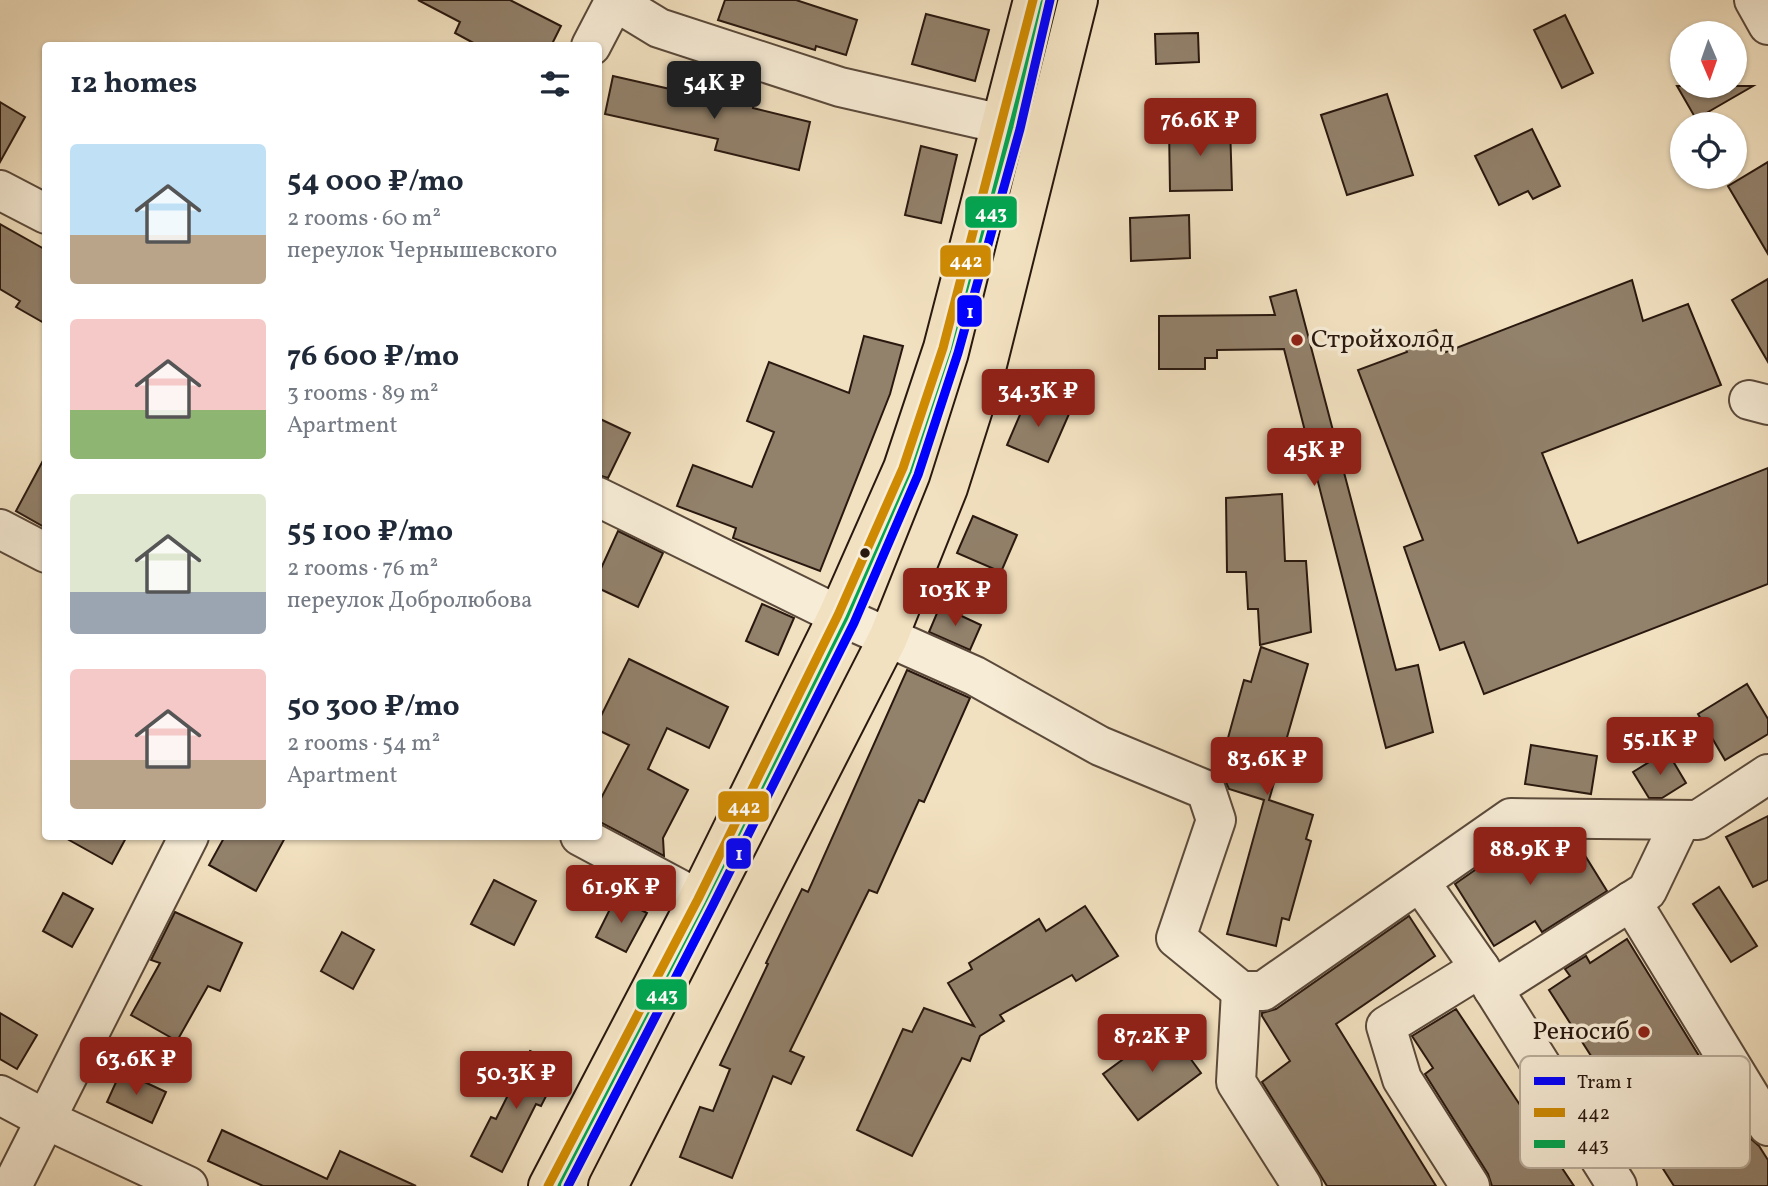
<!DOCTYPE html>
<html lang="en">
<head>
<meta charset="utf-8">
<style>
  :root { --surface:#fff; --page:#f2f2f3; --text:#1f2937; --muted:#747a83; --accent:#8f2418 }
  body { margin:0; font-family:Vollkorn,serif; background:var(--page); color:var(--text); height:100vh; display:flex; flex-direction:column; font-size:26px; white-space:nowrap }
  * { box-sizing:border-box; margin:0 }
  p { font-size:23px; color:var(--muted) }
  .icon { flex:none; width:38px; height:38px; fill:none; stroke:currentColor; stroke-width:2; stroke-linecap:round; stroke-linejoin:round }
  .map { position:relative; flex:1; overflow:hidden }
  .sheet { position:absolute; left:42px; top:42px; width:560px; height:798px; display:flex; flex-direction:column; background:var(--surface); border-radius:7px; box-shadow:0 2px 5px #0004 }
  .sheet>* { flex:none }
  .needle { width:46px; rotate:178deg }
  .buttons { position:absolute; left:1670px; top:21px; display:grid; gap:14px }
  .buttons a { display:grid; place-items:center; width:77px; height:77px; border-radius:50%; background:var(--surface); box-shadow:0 2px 5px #0004; font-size:35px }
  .price { position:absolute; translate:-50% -60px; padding:0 16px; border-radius:7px; background:var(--accent); color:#fff; font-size:23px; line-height:46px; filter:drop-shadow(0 2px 4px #0008) }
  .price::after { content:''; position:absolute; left:50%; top:42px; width:21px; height:16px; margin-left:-10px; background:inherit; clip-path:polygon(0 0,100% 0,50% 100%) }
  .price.selected { background:#222; color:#fff }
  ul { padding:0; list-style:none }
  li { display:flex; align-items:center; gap:21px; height:175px; padding:0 28px }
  li span { display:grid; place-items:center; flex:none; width:196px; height:140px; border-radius:7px; color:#555 }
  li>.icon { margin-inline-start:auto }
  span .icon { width:84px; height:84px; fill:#fffc; stroke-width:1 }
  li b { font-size:30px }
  h2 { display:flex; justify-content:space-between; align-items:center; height:84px; padding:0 28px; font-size:30px }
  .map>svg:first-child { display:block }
</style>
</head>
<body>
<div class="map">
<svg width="1768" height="1186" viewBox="0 0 1768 1186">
  <rect width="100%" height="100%" fill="#f2e1c0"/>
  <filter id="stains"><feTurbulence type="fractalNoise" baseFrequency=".00286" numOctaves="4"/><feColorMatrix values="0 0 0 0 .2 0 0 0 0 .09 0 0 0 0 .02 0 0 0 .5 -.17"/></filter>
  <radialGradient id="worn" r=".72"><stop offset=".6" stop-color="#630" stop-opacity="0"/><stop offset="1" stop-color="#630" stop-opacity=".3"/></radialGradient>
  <!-- building -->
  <g fill="#92816b" stroke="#29180f" stroke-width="2">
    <polygon points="418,0 510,0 561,26 551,46 479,46 455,33 460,22"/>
    <polygon points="725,0 796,0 857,20 846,55 816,46 815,50 718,20"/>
    <polygon points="926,14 989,30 975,81 912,64"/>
    <polygon points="1565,15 1593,73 1562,88 1534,30"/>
    <polygon points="1198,33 1199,62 1156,64 1155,34"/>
    <polygon points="613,76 727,102 729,92 756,98 753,108 810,122 799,170 715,150 718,139 605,114"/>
    <polygon points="1677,86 1753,86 1696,119"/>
    <polygon points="1387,94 1413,175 1347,195 1321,115"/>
    <polygon points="0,102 25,117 0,162"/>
    <polygon points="1230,125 1232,190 1170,191 1169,127"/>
    <polygon points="1532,129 1560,186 1533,199 1528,191 1499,205 1475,156"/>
    <polygon points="921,146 957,155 941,223 905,215"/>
    <polygon points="1768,162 1768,254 1728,186"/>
    <polygon points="1189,215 1190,258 1131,261 1130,218"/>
    <polygon points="0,224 46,250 46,324 16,307 20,301 0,289"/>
    <polygon points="1768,279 1768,362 1732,300"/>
    <polygon points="1632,280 1643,321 1688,304 1721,385 1542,453 1578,543 1768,468 1768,584 1484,694 1464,642 1440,650 1404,547 1423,540 1358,370 1407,352 1403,342 1436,330 1446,352"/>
    <polygon points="1296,290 1396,670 1418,665 1433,732 1386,748 1284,349 1217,350 1217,358 1205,358 1205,369 1159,369 1159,316 1275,315 1270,297"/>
    <polygon points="864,336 903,346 890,394 820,571 733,538 736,528 677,506 693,465 752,487 774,432 747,421 769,362 849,393"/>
    <polygon points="1028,396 1069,414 1048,462 1007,445"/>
    <polygon points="598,418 630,433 608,478 598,475"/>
    <polygon points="46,455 46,528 16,511"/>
    <polygon points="1282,494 1285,561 1306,561 1311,632 1260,645 1258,609 1248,609 1246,572 1227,572 1226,498"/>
    <polygon points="973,516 1017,535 1001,572 957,553"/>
    <polygon points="618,531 663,553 638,607 598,588 598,575"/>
    <polygon points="762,604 794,618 778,655 746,641"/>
    <polygon points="940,606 981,625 970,650 929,632"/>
    <polygon points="1261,647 1308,664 1269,800 1313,815 1306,839 1311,841 1289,920 1282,918 1276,946 1227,934 1264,800 1229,789 1224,778 1229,758 1223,756 1244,680 1251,682"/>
    <polygon points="629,659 728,707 709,748 667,728 648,769 688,790 663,838 664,856 598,821 598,804 629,745 598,730 598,722"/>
    <polygon points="907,670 970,698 924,802 919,800 877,893 869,890 790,1051 804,1057 791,1084 773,1076 732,1178 680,1157 700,1107 713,1111 730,1069 720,1065 768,964 766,963 802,889 808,892"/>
    <polygon points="1747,684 1768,719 1768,734 1725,760 1698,714"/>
    <polygon points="1531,745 1597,756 1591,794 1525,784"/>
    <polygon points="1667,751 1686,783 1662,798 1649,798 1633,772"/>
    <polygon points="1768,816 1768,880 1753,887 1726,837"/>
    <polygon points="62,836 127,836 112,864"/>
    <polygon points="225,836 286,836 256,891 209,865"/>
    <polygon points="1518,840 1547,840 1549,844 1555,840 1576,841 1607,891 1542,932 1535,921 1494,946 1455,884"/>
    <polygon points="494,880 536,901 514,945 471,924"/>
    <polygon points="1719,887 1757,946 1731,962 1693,904"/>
    <polygon points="63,893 93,909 72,947 43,931"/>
    <polygon points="616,897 647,913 626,952 596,937"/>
    <polygon points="1085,906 1118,956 1076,981 1072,975 1000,1015 1004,1021 980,1036 970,1061 962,1058 912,1156 857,1130 903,1029 912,1032 924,1008 974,1026 948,983 972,969 969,963 1039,919 1046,931"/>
    <polygon points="175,912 242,943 220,991 208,986 177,1041 131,1015 160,963 151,960"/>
    <polygon points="1409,916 1435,956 1336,1024 1436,1186 1327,1186 1262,1082 1290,1061 1262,1016 1262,1013 1276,1009"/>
    <polygon points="342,932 374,950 353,989 321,971"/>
    <polygon points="1627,939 1749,1137 1759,1146 1768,1160 1768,1186 1674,1186 1549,990 1570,976 1565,969 1586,956 1590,963"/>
    <polygon points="1456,1009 1574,1186 1492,1186 1488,1174 1425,1074 1433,1068 1412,1036"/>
    <polygon points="0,1013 37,1035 17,1069 0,1059"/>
    <polygon points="1167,1027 1201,1073 1138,1120 1103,1074"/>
    <polygon points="530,1051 561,1067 541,1106 536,1104 502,1172 471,1156 491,1117 496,1119"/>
    <polygon points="121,1071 166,1092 152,1123 107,1102"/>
    <polygon points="222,1130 327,1179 340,1151 416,1186 263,1186 208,1161"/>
  </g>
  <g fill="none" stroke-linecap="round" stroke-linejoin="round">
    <defs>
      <g id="minor">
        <polyline points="613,0 659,28 840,87 1002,124"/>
        <polyline points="1754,0 1768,25"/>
        <polyline points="591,46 615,0"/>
        <polyline points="0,190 46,214"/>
        <polyline points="1749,400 1768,405"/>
        <polyline points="598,497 838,615 975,676 1100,746 1206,790 1216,820 1176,938 1241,991 1263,991 1511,818 1698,820 1768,774"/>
        <polyline points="0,529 46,553"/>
        <polyline points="580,836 698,899"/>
        <polyline points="1420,882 1480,968 1617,1186"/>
        <polyline points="1631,901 1768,1126"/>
        <polyline points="1493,989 1647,891 1681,820"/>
        <polyline points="1241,991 1236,1082 1302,1186"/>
        <polyline points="0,1095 45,1119 188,1186"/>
        <polyline points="12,1186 189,836"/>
        <polyline points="1470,1186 1402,1079 1386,1026 1480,968"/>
      </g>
      <g id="major">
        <polyline points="548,1186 698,899 838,615 903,468 943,348 1033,0"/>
        <polyline points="608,1186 888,638 948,488 987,365 1078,0"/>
      </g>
    </defs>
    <!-- minor casing -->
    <use href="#minor" stroke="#5b4a3b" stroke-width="42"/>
    <!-- major casing -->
    <use href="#major" stroke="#29180f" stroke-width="42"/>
    <!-- minor -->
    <use href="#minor" stroke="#f7ecd6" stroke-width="38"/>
    <!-- major -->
    <use href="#major" stroke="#f2e1c0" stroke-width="38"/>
    <defs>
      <polyline id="bus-1" points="548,1186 698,899 838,615 903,468 943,348 1033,0"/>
      <polyline id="bus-2" points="562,1186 709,904 849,620 914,473 955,351 1045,3"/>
    </defs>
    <!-- bus-1 casing -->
    <use href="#bus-1" stroke="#f7ecd6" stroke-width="14"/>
    <!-- bus-2 casing -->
    <use href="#bus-2" stroke="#f7ecd6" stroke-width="14"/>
    <!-- bus-1 -->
    <use href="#bus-1" stroke="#ce8a03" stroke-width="9"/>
    <!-- bus-2 -->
    <use href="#bus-2" stroke="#00a651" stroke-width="9"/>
    <defs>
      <polyline id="tram-1" points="568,1186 712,907 854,623 918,475 958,353 1020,129 1050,0"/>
    </defs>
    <!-- tram-1 casing -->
    <use href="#tram-1" stroke="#f7ecd6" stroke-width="14"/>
    <!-- tram-1 -->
    <use href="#tram-1" stroke="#00f" stroke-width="9"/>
  </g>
  <!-- markers -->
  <g fill="#8f2418" stroke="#f7ecd6" stroke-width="2.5">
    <circle cx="1297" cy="340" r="7"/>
    <circle cx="1644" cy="1032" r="7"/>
  </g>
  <circle fill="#29180f" stroke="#f7ecd6" stroke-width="2.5" cx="865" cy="553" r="6"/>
  <g text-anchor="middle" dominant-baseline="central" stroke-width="7" stroke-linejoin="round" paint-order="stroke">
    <!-- poi labels -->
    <g font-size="26" fill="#29180f" stroke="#f7ecd6" text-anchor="start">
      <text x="1311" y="340">Стройхолод</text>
      <text x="1630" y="1032" text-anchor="end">Реносиб</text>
    </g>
  </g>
  <!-- legend -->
  <rect x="1520" y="1056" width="230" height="112" rx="10" fill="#f7ecd6" stroke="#b9ac9a" stroke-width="2"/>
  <rect x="1534" y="1077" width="31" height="8" fill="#00f"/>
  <rect x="1534" y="1108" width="31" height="9" fill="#ce8a03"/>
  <rect x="1534" y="1140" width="31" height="8" fill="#00a651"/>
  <g font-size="19" fill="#29180f">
    <text x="1577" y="1088">Tram 1</text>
    <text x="1577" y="1119">442</text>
    <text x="1577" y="1151">443</text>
  </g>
  <g stroke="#f7ecd6" stroke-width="2.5">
    <rect x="964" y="195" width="54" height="34" rx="7" fill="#00a651"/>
    <rect x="939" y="244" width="53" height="34" rx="7" fill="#ce8a03"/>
    <rect x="956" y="294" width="27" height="34" rx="7" fill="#00f"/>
    <rect x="717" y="790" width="53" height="33" rx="7" fill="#ce8a03"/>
    <rect x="725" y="837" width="27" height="33" rx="7" fill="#00f"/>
    <rect x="635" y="978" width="53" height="33" rx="7" fill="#00a651"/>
  </g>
  <g font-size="19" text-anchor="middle" font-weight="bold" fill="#fff">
    <text x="991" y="219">443</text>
    <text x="966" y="267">442</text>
    <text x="970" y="318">1</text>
    <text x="744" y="813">442</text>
    <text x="739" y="860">1</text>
    <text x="662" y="1001">443</text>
  </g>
  <rect width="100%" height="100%" filter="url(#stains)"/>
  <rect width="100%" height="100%" fill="url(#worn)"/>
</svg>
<div class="buttons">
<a><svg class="needle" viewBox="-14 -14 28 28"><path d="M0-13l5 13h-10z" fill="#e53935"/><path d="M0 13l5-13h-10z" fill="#747a83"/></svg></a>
<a><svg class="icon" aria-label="locate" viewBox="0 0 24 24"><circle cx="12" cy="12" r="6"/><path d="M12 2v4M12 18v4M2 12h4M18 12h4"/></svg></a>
</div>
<b class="price selected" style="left:714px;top:121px">54K ₽</b>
<b class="price" style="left:1200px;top:158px">76.6K ₽</b>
<b class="price" style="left:1038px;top:429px">34.3K ₽</b>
<b class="price" style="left:1314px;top:488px">45K ₽</b>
<b class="price" style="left:955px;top:628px">103K ₽</b>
<b class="price" style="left:1660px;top:777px">55.1K ₽</b>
<b class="price" style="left:1267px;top:797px">83.6K ₽</b>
<b class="price" style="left:1530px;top:887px">88.9K ₽</b>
<b class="price" style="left:621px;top:925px">61.9K ₽</b>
<b class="price" style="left:1152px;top:1074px">87.2K ₽</b>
<b class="price" style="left:136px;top:1097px">63.6K ₽</b>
<b class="price" style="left:516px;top:1111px">50.3K ₽</b>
<section class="sheet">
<h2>12 homes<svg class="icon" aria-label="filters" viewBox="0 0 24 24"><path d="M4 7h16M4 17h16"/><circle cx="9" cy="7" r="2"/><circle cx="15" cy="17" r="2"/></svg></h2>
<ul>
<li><span style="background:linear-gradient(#bfe0f5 65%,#b9a48a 0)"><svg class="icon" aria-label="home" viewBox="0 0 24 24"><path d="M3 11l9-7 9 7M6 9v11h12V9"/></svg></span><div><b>54 000 ₽/mo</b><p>2 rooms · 60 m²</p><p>переулок Чернышевского</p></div></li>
<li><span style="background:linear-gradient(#f6c9c9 65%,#8fb573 0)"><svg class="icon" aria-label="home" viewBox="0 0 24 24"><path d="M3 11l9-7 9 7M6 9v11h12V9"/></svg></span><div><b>76 600 ₽/mo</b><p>3 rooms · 89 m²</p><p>Apartment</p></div></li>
<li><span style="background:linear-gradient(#dfe7d0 70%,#9aa5b1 0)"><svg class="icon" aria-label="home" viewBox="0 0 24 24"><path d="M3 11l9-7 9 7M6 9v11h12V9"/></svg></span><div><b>55 100 ₽/mo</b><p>2 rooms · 76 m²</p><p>переулок Добролюбова</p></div></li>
<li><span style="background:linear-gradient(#f6c9c9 65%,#b9a48a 0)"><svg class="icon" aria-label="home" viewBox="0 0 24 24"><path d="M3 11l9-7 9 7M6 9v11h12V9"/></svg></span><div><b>50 300 ₽/mo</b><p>2 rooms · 54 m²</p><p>Apartment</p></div></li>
</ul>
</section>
</div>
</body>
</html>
